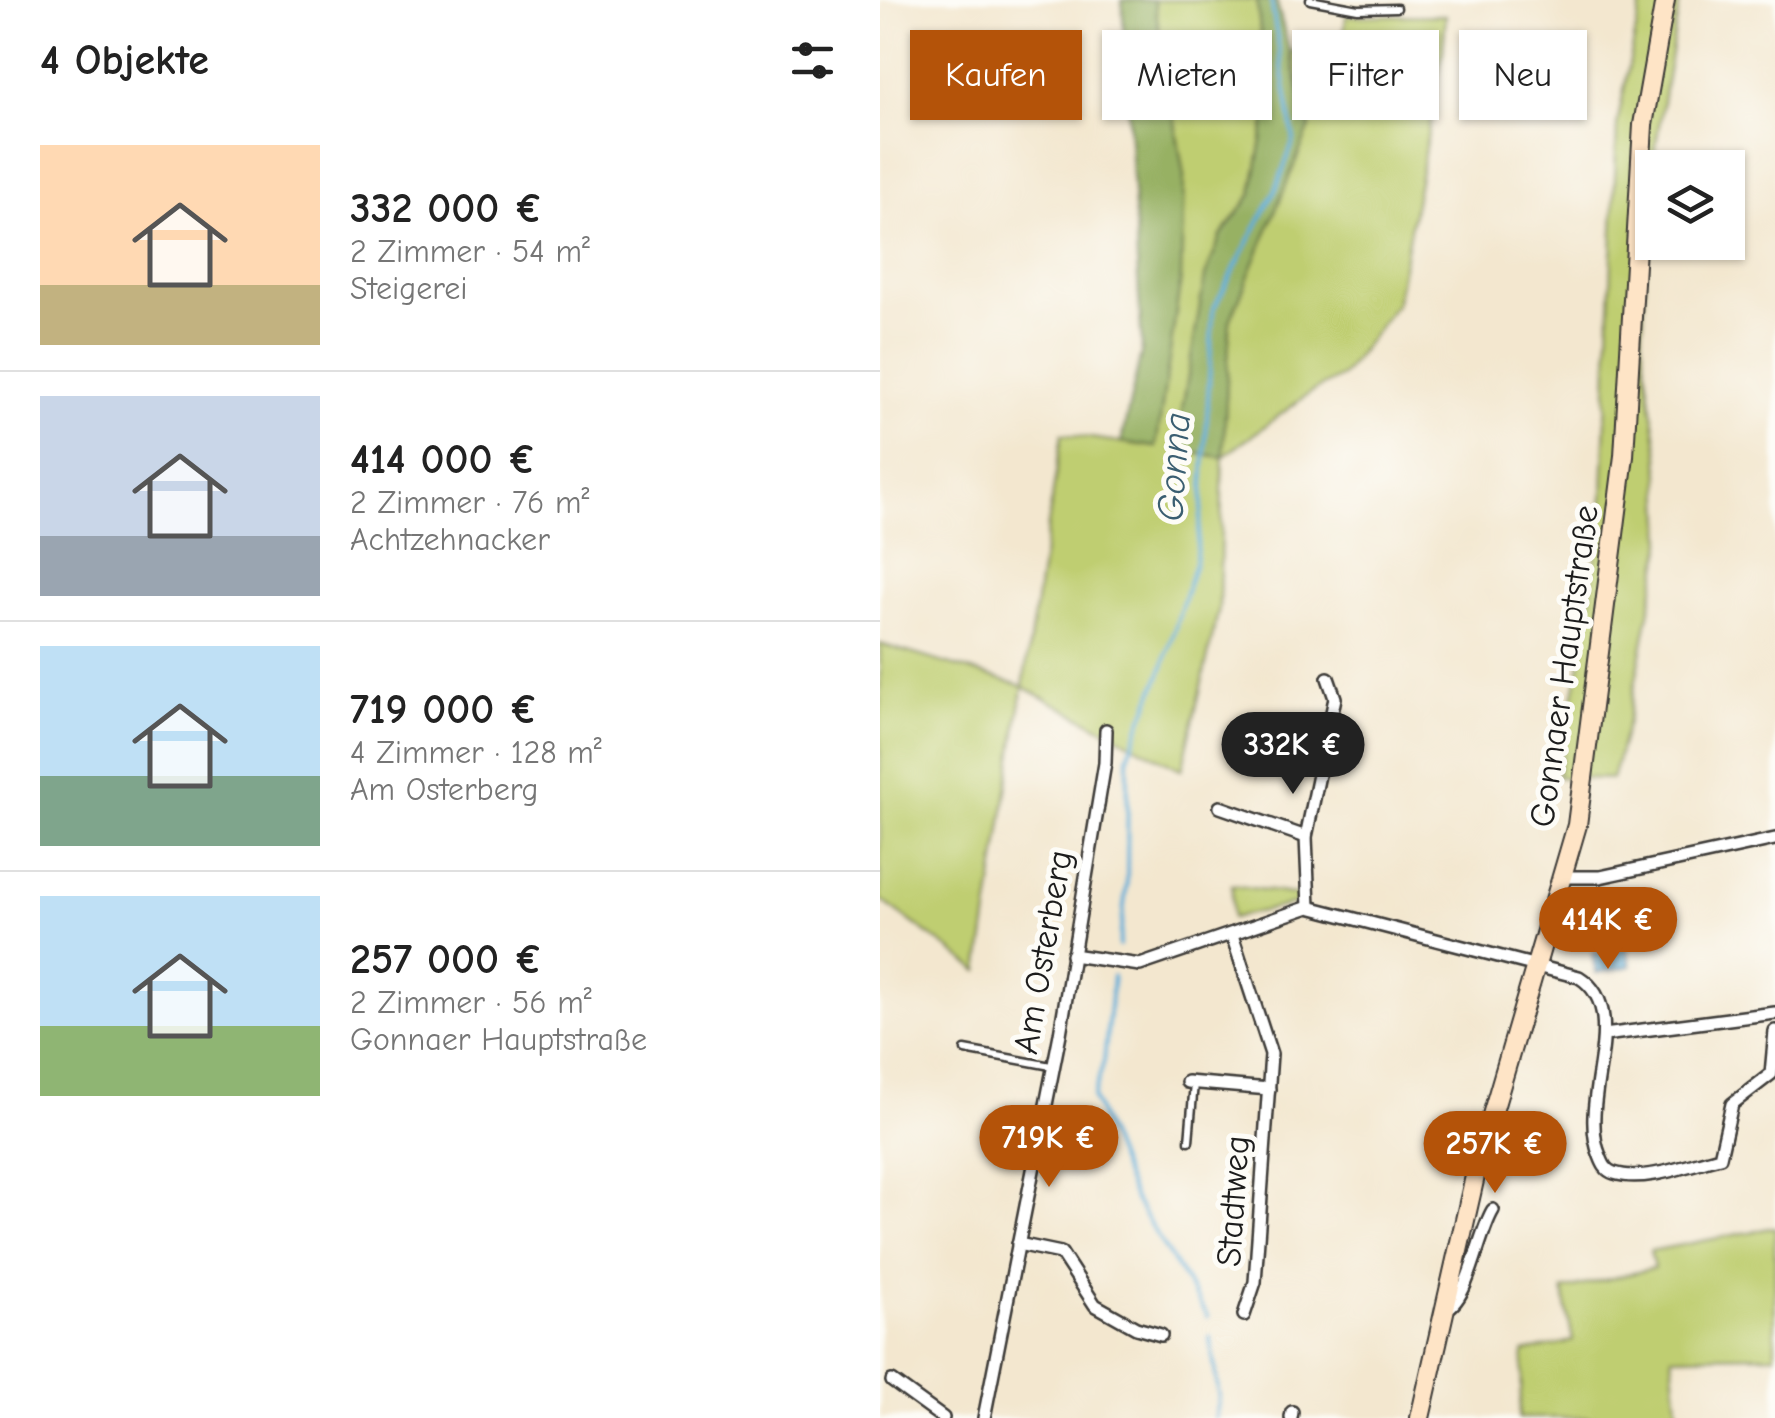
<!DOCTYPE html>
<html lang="de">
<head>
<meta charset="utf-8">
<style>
  :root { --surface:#fff; --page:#f6f6f6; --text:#222; --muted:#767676; --line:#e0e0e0; --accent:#b45309 }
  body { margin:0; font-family:"Comic Neue",sans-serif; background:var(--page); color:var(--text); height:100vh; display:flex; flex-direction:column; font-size:38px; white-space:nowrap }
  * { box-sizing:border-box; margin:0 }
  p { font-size:32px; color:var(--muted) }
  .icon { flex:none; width:55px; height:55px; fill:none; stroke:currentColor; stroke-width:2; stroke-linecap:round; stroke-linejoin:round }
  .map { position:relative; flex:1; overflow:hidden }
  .side { display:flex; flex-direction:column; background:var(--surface); width:880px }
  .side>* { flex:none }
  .top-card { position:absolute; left:30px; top:30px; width:715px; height:90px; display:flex; gap:20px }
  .controls { position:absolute; left:755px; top:150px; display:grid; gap:20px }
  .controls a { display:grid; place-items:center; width:110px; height:110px; border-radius:0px; background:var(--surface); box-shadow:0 2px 8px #0004; font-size:50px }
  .price { position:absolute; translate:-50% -85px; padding:0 22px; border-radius:35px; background:var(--accent); color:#fff; font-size:32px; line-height:65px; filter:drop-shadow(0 2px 5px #0008) }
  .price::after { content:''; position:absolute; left:50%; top:60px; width:30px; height:22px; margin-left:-15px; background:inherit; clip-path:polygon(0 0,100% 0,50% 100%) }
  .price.selected { background:#222; color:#fff }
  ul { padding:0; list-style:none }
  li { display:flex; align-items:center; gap:30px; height:250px; padding:0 40px }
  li+li { border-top:2px solid var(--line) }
  li span { display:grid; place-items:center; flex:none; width:280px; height:200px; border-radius:0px; color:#555 }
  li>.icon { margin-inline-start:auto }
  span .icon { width:120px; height:120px; fill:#fffc; stroke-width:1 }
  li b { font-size:42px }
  h2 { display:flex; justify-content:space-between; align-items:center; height:120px; padding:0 40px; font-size:42px }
  .tag { padding:0 35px; border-radius:0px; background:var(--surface); box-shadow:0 2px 8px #0004; font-size:35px; line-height:90px }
  .tag.selected { background:var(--accent); color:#fff }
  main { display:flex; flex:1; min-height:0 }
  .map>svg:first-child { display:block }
</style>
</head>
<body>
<main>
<section class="side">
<h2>4 Objekte<svg class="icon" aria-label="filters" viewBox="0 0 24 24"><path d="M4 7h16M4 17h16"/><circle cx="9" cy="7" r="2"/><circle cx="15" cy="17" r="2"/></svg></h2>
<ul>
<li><span style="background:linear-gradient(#ffd9b3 70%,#c2b280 0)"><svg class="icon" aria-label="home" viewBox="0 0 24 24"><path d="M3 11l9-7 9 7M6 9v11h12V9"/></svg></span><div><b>332 000 €</b><p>2 Zimmer · 54 m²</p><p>Steigerei</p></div></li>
<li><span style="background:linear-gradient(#c9d6e8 70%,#9aa5b1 0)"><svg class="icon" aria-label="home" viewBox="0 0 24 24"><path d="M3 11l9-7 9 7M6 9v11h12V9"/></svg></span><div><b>414 000 €</b><p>2 Zimmer · 76 m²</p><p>Achtzehnacker</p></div></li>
<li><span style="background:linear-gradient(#bfe0f5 65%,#7fa58c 0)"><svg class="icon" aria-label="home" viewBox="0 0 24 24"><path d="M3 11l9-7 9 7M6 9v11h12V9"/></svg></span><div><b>719 000 €</b><p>4 Zimmer · 128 m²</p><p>Am Osterberg</p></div></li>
<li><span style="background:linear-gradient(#bfe0f5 65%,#8fb573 0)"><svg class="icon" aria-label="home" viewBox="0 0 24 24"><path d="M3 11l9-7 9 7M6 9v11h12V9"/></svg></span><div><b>257 000 €</b><p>2 Zimmer · 56 m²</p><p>Gonnaer Hauptstraße</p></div></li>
</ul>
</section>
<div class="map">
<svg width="895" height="1418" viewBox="0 0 895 1418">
  <rect width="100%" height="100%" fill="#fdfcf7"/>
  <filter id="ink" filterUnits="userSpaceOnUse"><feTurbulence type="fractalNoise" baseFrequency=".01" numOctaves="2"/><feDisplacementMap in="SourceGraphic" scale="20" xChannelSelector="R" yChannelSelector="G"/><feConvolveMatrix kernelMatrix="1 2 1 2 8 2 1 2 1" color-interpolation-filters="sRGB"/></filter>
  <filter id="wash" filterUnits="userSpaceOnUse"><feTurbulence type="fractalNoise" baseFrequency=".0048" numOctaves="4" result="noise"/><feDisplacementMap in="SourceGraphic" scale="40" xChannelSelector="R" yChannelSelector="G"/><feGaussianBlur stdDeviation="2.25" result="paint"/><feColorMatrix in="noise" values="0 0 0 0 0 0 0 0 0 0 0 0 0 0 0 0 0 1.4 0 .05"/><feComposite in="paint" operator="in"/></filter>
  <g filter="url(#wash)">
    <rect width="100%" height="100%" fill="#f3e7cf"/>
    <!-- green -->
    <g fill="#bfce71" stroke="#6e7546" stroke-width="2.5">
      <polygon points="274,0 377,0 388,108 372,194 341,236 296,451 343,456 350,321 429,127 411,51 462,50 466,16 566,15 563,53 516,304 462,376 431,392 343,457 339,608 302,770 143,687 99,971 0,899 0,644 143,686 182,434 275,447 304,176"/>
      <polygon points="762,0 800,0 772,168 762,341 779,455 783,543 747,725 732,779 677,777 706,635 723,496 737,125"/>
      <polygon points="352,885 418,895 418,903 352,918"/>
      <polygon points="895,1227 895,1355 792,1356 798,1418 639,1418 644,1352 693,1341 683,1290 774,1268 770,1251"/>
    </g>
    <!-- forest -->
    <g fill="#97b163" stroke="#5a6640" stroke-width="2.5">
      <polygon points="242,0 274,0 304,176 301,278 276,447 241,442 262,349"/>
      <polygon points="377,0 396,0 430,127 350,321 343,457 295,451 325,276 341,236 372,194 388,108"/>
    </g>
    <!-- water -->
    <polygon fill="#5eaed8" stroke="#3d657a" stroke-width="2.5" points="747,947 751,966 716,973 712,954"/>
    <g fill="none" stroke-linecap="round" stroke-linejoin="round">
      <!-- stream -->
      <g stroke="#5eaed8" stroke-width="4">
        <polyline points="239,946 247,881 248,756 283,667 315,563 322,507 333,310 397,187 414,140 391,0"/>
        <polyline points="233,976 224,1061 213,1098 254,1199 328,1317"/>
        <polyline points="330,1337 339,1396 335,1418"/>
      </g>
    </g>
  </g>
  <g filter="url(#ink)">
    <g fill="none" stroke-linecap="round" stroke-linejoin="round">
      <defs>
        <g id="lane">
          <polyline points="430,0 478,9 517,8"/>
          <polyline points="85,1050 171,1066"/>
          <polyline points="309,1141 314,1083"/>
        </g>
        <g id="street">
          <polyline points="340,807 426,837"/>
          <polyline points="685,877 720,877 895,839"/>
          <polyline points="429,907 426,837 455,698 448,678"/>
          <polyline points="352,935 391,1054 375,1282 364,1315"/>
          <path d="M 192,955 L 260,965 L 429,907 L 699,977 C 754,1011 696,1101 720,1156 C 723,1164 726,1171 734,1173 C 765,1183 810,1164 840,1157 L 852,1104 L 891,1074 L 895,1031"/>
          <polyline points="724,1035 895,1013"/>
          <polyline points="307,1082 389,1089"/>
          <polyline points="138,1244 181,1253 215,1305 256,1328 281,1335"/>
          <path d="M 564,1310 C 589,1302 597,1236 613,1210"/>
          <polyline points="12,1381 63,1418"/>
          <polyline points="104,1418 180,1034 225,763 226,730"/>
          <polyline points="411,1418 412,1412"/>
        </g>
        <polyline id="secondary" points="540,1418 598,1163 697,825 744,456 763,125 785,0"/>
      </defs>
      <!-- lane casing -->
      <use href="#lane" stroke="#3c3a37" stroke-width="11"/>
      <!-- street casing -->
      <use href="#street" stroke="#3c3a37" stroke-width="16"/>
      <!-- secondary casing -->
      <use href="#secondary" stroke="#3c3a37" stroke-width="22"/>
      <!-- lane -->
      <use href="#lane" stroke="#fff" stroke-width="6"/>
      <!-- street -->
      <use href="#street" stroke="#fff" stroke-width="11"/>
      <!-- secondary -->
      <use href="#secondary" stroke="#fee4c6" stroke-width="18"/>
    </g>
  </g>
  <g text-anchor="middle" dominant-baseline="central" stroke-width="10" stroke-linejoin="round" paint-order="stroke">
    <!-- street labels -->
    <g font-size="35" fill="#1c1c1c" stroke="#fdfcf7">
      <text transform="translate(684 666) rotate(-82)">Gonnaer Hauptstraße</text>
      <text transform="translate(163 952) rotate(-80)">Am Osterberg</text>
      <text transform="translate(353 1201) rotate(-86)">Stadtweg</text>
    </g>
    <!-- water labels -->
    <g font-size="38" font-style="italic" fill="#3a5e71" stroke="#fdfcf7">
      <text transform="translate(294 467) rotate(-86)">Gonna</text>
    </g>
  </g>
</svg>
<div class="controls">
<a><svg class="icon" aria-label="layers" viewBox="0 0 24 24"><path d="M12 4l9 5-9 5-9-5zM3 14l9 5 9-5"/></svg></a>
</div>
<b class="price selected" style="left:413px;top:797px">332K €</b>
<b class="price" style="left:728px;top:972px">414K €</b>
<b class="price" style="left:169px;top:1190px">719K €</b>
<b class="price" style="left:615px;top:1196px">257K €</b>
<div class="top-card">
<a class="tag selected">Kaufen</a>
<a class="tag">Mieten</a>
<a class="tag">Filter</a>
<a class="tag">Neu</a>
</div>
</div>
</main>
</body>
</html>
